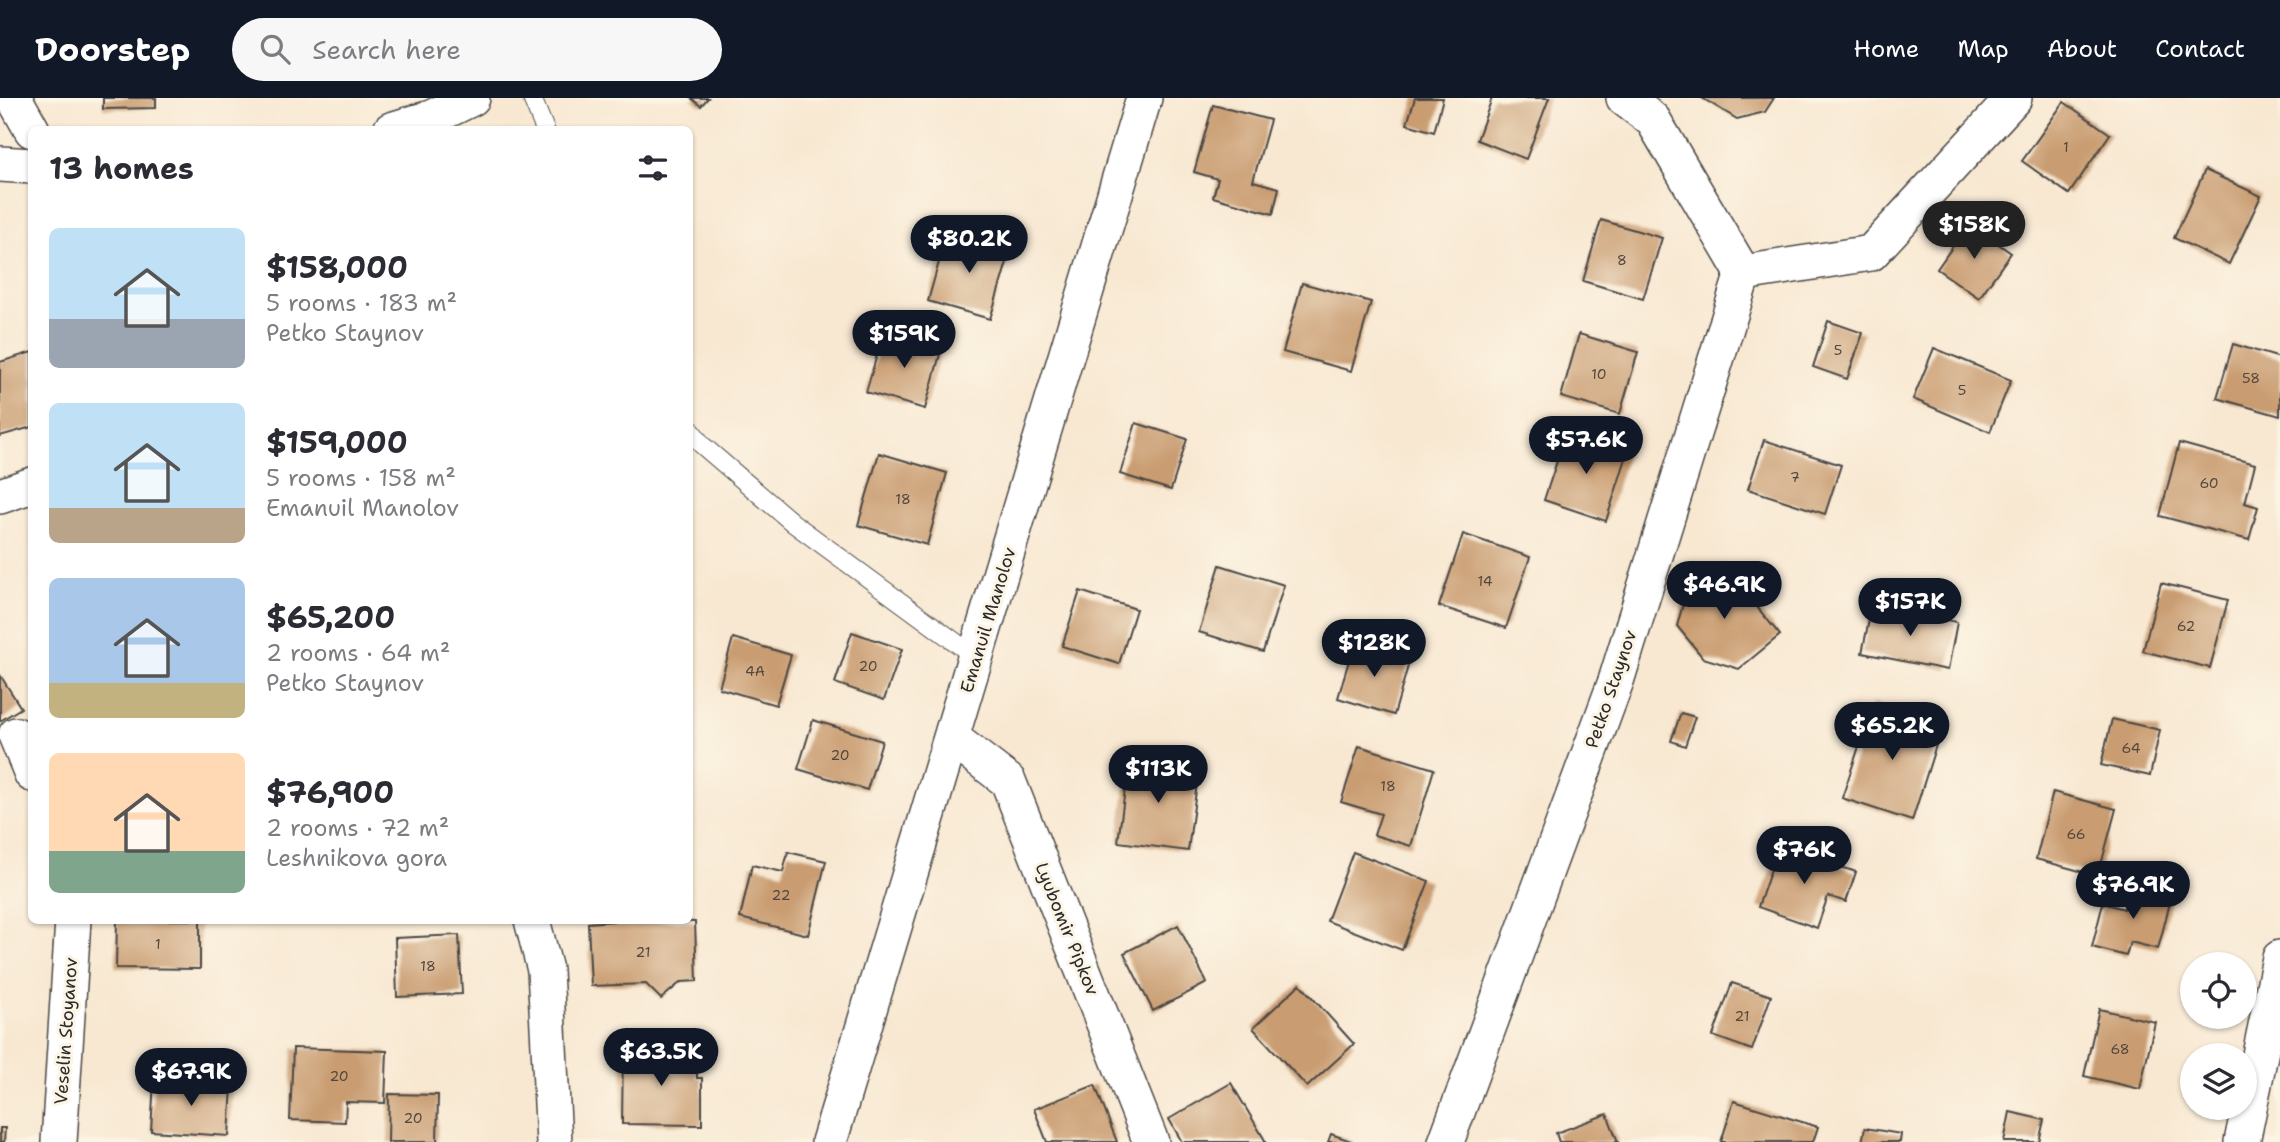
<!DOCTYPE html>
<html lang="en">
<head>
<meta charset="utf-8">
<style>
  :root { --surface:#fff; --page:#f7f7f7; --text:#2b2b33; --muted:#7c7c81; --accent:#111827 }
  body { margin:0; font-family:"Shantell Sans",sans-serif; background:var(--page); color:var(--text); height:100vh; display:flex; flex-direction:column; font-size:26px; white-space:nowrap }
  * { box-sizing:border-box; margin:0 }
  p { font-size:23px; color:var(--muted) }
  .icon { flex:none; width:38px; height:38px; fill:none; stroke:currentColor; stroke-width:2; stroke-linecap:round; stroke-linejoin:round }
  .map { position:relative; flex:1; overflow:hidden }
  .side { position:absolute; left:28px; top:28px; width:665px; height:798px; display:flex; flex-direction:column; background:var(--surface); border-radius:10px; box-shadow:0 2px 5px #0004 }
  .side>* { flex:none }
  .tools { position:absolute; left:2180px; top:854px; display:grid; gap:14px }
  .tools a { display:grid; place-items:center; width:77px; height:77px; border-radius:50%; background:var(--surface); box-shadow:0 2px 5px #0004; font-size:35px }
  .price { position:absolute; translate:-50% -60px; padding:0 16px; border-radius:24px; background:var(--accent); color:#fff; font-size:23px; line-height:46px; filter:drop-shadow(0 2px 4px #0008) }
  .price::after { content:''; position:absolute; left:50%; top:42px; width:21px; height:16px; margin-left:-10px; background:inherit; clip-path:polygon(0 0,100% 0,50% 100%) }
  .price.current { background:#222; color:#fff }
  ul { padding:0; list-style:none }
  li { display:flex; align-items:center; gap:21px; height:175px; padding:0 21px }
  li span { display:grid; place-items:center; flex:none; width:196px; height:140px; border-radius:10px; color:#555 }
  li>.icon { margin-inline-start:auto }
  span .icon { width:84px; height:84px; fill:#fffc; stroke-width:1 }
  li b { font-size:30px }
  h2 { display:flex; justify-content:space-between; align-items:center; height:84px; padding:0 21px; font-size:30px }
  header { display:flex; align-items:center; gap:42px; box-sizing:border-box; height:98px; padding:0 35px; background:var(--accent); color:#fff }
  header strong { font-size:33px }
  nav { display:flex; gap:38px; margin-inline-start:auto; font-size:24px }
  .search { width:490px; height:63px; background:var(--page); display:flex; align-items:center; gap:18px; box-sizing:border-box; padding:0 24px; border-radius:38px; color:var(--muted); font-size:26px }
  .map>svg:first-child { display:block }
</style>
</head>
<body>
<header>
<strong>Doorstep</strong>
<div class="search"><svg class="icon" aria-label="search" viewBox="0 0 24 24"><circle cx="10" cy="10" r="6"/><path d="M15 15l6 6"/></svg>Search here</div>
<nav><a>Home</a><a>Map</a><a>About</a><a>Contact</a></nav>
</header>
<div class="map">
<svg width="2280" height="1044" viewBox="0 0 2280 1044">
  <rect width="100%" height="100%" fill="#fcf5e5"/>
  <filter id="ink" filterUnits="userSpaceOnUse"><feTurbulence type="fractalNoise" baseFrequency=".0143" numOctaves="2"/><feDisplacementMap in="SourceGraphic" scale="14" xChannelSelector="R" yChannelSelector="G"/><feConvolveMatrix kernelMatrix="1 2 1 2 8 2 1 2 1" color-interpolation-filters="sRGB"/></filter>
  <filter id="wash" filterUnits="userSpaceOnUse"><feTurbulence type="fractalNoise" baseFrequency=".00686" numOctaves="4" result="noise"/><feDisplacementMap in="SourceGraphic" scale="28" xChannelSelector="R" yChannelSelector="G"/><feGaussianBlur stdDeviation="1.57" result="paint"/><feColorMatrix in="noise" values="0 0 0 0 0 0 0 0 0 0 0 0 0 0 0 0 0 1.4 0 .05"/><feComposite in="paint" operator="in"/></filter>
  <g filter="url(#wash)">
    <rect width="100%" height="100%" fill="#f8e8d2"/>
    <g id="blocks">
      <!-- building -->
      <g fill="#c99c71">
        <polygon points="103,0 156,0 156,10 103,11"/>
        <polygon points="691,0 708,0 701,8"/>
        <polygon points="1415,0 1443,0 1434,34 1407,26"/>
        <polygon points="1492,0 1549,0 1526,61 1477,42"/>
        <polygon points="1702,0 1774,0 1765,14 1737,21"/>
        <polygon points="2064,4 2110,36 2069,96 2022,63"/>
        <polygon points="1213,7 1270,22 1253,83 1279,90 1273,116 1213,99 1218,81 1194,74"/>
        <polygon points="2205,72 2261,98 2229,166 2174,140"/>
        <polygon points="1601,122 1662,140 1643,201 1583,183"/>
        <polygon points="1969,125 2011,155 1979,200 1937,171"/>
        <polygon points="948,132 1011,151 990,221 928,203"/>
        <polygon points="1302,185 1371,204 1351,273 1283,254"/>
        <polygon points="1828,223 1863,235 1847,281 1813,269"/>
        <polygon points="884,233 942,249 925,311 866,294"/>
        <polygon points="1579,236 1638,254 1620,316 1561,299"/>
        <polygon points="2233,246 2280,260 2280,318 2217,300"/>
        <polygon points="1934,250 2011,282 1990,334 1913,301"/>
        <polygon points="32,254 32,329 0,338 0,264"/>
        <polygon points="1136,325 1187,341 1171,392 1120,376"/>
        <polygon points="1567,333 1628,354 1606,423 1544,402"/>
        <polygon points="1764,342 1841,367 1825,416 1748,391"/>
        <polygon points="2179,345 2255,366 2245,405 2258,409 2249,442 2160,418"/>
        <polygon points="879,355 947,375 927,447 858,427"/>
        <polygon points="1463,436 1530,459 1506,530 1439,508"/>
        <polygon points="1722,466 1780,537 1739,571 1703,560 1677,528 1686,495"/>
        <polygon points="1220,467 1284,487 1263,554 1199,534"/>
        <polygon points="2161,485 2228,502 2210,570 2143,553"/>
        <polygon points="1080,493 1136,511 1119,566 1062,548"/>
        <polygon points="1872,508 1957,524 1948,572 1862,555"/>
        <polygon points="852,534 902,551 884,602 835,585"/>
        <polygon points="733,540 791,557 776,607 719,590"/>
        <polygon points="1354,545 1410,561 1394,617 1338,600"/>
        <polygon points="0,577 21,610 0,623"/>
        <polygon points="1873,606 1942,628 1912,723 1842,700"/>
        <polygon points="1681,615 1695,619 1685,648 1671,643"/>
        <polygon points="2112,621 2160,632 2150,678 2101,667"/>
        <polygon points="813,622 882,643 867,692 798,671"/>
        <polygon points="1359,648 1434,671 1411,748 1374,737 1381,716 1341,704"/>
        <polygon points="1129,661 1199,670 1188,753 1118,744"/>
        <polygon points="2053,694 2116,711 2098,778 2036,761"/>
        <polygon points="1779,748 1856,774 1846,804 1828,798 1817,830 1758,809"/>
        <polygon points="788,754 826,763 808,837 740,820 752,767 783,774"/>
        <polygon points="1353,754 1429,783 1402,852 1327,823"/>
        <polygon points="2130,786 2172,797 2158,851 2130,844 2126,858 2092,849 2103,805 2124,811"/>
        <polygon points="117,822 200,822 200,871 116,870"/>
        <polygon points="627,822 695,824 697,883 681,884 661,901 646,886 591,888 588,825"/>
        <polygon points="1178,827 1207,885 1153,913 1124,855"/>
        <polygon points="459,837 462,896 397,899 395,840"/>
        <polygon points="1732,885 1771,898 1752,952 1713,938"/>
        <polygon points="1300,886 1354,946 1307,989 1253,930"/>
        <polygon points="2099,911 2155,924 2140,991 2084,978"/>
        <polygon points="293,950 387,953 385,1005 346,1004 345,1024 290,1022"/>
        <polygon points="623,951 697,952 697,980 702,980 702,1027 622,1026"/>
        <polygon points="154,982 232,988 229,1038 151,1033"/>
        <polygon points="1231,985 1266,1044 1182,1044 1169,1021"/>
        <polygon points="1095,987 1117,1044 1047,1044 1034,1011"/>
        <polygon points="389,996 438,997 437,1044 388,1044"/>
        <polygon points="1734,1003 1818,1029 1813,1044 1721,1044"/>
        <polygon points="2010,1014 2044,1022 2039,1044 2004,1044"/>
        <polygon points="1607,1016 1618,1044 1559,1044 1556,1035"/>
        <polygon points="0,1030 5,1030 4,1044 0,1044"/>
        <polygon points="1865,1030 1901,1036 1900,1044 1862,1044"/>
        <polygon points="1331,1036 1354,1044 1328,1044"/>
      </g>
    </g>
  </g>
  <g filter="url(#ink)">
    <use href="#blocks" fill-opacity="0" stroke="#4a4744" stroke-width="2"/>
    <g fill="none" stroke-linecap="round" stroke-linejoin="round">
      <defs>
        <g id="service">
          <polyline points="532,0 545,32"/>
          <polyline points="690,331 702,347 793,425 977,560"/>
        </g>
        <g id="minor">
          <polyline points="14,0 32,32"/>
          <polyline points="391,32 431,20 472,0"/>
          <polyline points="0,66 32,68"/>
          <polyline points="1743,175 1871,155 2014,0"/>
          <polyline points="0,398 32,387"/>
          <polyline points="16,637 32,676"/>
          <polyline points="953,641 1008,683 1151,1044"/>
          <polyline points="532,822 545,872 554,1044"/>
          <polyline points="59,1044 73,822"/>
          <polyline points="829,1044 1144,0"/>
          <polyline points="1446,1044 1616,583 1743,175 1653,22 1624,0"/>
          <polyline points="2242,1044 2280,860"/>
        </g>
      </defs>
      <!-- service casing -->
      <use href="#service" stroke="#4a4744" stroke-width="20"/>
      <!-- minor casing -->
      <use href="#minor" stroke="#4a4744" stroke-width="38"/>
      <!-- service -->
      <use href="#service" stroke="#fff" stroke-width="18"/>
      <!-- minor -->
      <use href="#minor" stroke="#fff" stroke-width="35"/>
    </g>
  </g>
  <g text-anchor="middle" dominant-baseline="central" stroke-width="6" stroke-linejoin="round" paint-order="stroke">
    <!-- number labels -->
    <g font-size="14" fill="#52473c">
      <text x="2066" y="49">1</text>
      <text x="1622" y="162">8</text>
      <text x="1838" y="252">5</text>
      <text x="1599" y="276">10</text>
      <text x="2251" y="280">58</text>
      <text x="1962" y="292">5</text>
      <text x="1795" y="379">7</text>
      <text x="2209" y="385">60</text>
      <text x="903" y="401">18</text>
      <text x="1485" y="483">14</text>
      <text x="2186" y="528">62</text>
      <text x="868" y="568">20</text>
      <text x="755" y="573">4А</text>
      <text x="2131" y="650">64</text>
      <text x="840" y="657">20</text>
      <text x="1388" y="688">18</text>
      <text x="2076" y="736">66</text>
      <text x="781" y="797">22</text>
      <text x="158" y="846">1</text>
      <text x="643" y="854">21</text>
      <text x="428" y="868">18</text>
      <text x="1742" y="918">21</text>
      <text x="2120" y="951">68</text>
      <text x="339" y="978">20</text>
      <text x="413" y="1020">20</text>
    </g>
    <!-- street labels -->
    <g font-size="18" fill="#2b2b2b" stroke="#fcf5e5">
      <text transform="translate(988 522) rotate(-73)">Emanuil Manolov</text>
      <text transform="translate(1611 591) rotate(-71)">Petko Staynov</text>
      <text transform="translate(1067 831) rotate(68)">Lyubomir Pipkov</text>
      <text transform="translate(66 933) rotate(-86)">Veselin Stoyanov</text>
    </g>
  </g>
</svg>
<div class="tools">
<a><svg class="icon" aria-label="locate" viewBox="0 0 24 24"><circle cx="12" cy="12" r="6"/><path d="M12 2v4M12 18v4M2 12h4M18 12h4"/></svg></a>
<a><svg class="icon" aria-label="layers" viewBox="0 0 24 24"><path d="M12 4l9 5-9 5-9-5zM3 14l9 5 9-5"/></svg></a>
</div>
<b class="price current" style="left:1974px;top:163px">$158K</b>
<b class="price" style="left:969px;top:177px">$80.2K</b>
<b class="price" style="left:904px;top:272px">$159K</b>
<b class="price" style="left:1586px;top:378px">$57.6K</b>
<b class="price" style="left:1724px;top:523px">$46.9K</b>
<b class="price" style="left:1910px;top:540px">$157K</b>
<b class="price" style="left:1374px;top:581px">$128K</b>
<b class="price" style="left:1892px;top:664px">$65.2K</b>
<b class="price" style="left:1158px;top:707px">$113K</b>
<b class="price" style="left:1804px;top:788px">$76K</b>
<b class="price" style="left:2133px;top:823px">$76.9K</b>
<b class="price" style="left:661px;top:990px">$63.5K</b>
<b class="price" style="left:191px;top:1010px">$67.9K</b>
<section class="side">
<h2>13 homes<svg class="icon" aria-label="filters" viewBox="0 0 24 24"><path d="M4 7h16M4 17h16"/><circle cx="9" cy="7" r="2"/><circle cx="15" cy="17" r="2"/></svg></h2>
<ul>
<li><span style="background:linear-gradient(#bfe0f5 65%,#9aa5b1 0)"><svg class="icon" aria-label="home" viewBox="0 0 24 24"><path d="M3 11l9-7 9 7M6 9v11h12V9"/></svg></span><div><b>$158,000</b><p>5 rooms · 183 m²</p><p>Petko Staynov</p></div></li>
<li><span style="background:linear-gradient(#bfe0f5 75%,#b9a48a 0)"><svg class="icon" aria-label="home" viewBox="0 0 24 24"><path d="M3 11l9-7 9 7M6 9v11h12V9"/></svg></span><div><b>$159,000</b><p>5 rooms · 158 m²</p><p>Emanuil Manolov</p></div></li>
<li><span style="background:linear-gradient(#a9c7e8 75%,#c2b280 0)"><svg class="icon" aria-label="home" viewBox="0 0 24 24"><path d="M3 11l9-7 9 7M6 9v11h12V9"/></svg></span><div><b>$65,200</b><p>2 rooms · 64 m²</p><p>Petko Staynov</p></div></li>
<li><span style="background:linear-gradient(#ffd9b3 70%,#7fa58c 0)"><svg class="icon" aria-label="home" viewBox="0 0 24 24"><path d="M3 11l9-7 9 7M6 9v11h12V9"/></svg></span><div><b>$76,900</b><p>2 rooms · 72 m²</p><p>Leshnikova gora</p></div></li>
</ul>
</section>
</div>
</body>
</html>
